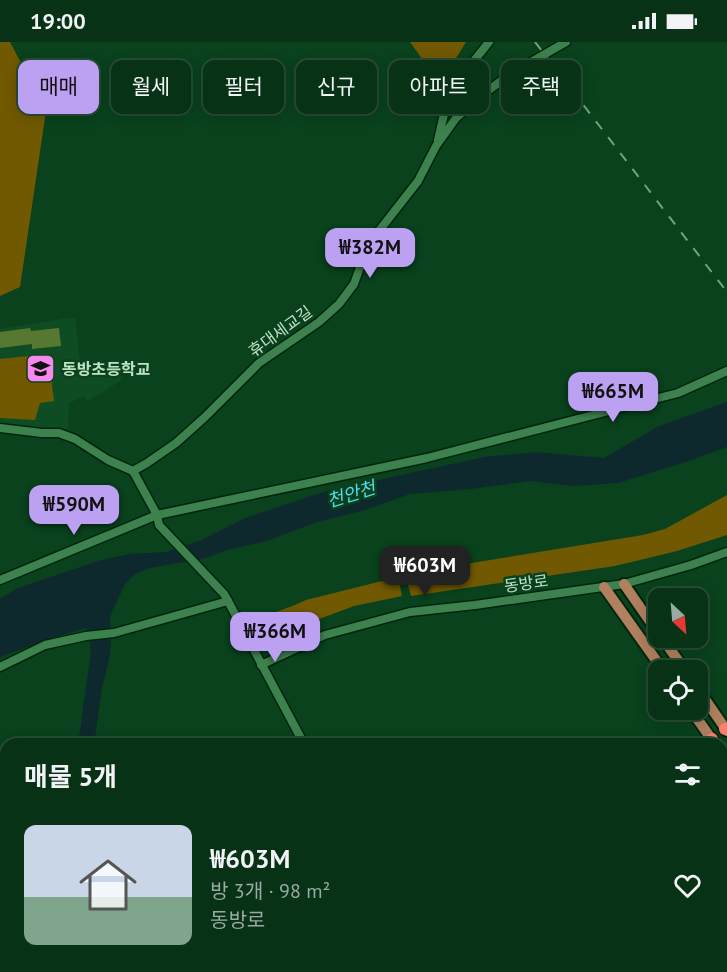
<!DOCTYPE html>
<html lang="ko">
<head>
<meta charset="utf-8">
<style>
  :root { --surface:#073216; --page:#103a1f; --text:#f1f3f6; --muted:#98aaa1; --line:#284d35; --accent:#bca0f2 }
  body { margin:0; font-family:"PT Sans","Noto Sans KR",sans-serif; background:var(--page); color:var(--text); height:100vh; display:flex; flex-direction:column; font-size:22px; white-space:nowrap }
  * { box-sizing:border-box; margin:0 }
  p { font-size:20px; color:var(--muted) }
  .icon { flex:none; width:33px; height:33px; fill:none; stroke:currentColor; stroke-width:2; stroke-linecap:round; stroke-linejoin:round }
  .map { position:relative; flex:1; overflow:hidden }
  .details { position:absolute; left:0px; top:696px; width:728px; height:234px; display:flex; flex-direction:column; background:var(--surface); border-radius:18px 18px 0 0; box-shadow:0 3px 15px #0003,0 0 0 2px var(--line) }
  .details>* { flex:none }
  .banner { position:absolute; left:18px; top:18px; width:692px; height:54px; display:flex; gap:12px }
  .needle { width:39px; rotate:154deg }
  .fabs { position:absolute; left:648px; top:546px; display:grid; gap:12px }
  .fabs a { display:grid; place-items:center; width:60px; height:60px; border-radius:12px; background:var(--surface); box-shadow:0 3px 15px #0003,0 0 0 2px var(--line); font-size:30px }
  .price { position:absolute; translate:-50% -51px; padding:0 14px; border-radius:12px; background:var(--accent); color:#111; font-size:20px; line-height:39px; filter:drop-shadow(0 2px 3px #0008) }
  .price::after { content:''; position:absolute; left:50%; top:36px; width:18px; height:14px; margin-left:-9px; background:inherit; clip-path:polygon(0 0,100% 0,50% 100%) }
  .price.on { background:#222; color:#fff }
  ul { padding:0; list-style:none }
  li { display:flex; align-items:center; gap:18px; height:150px; padding:0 24px }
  li span { display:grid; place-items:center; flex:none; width:168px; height:120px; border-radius:12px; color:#555 }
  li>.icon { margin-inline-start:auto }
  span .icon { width:72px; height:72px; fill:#fffc; stroke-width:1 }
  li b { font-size:26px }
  h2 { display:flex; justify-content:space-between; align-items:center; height:72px; padding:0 24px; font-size:26px }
  .tag { padding:0 21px; border-radius:12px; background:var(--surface); box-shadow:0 3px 15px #0003,0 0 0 2px var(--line); font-size:21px; line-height:54px }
  .tag.on { background:var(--accent); color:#111 }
  .status { display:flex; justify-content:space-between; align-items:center; height:42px; padding:0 30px; background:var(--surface); direction:ltr }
  .status svg { height:16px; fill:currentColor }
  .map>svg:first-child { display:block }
</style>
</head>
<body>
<div class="status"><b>19:00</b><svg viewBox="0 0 49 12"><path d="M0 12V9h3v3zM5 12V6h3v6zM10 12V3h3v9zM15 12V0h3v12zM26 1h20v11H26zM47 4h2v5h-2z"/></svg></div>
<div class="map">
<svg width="727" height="930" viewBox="0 0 727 930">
  <rect width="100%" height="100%" fill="#09421d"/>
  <!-- built -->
  <polygon fill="#0e4d23" points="75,275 82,337 115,316 122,338 87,359 84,354 69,361 68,387 31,387 0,383 0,287"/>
  <!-- green -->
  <g fill="#715901">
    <polygon points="0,0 10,0 46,69 20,245 0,254"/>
    <polygon points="410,0 466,0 440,42"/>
    <polygon points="48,312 54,359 40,361 35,378 0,376 0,317"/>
    <polygon points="727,453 727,493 677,509 615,524 411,554 405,532 643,493 665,487"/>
    <path d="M 398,535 L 402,554 L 354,564 L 314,579 L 277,598 L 267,595 L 257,578 C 273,570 290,566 306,558 Z"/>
  </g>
  <!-- water -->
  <polygon fill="#0e292d" points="727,360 727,405 686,420 618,441 573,444 530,439 470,447 410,452 362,469 314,481 267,499 227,508 203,517 149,526 134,533 125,542 110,574 111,600 109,617 102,647 94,702 78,702 91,610 87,586 52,596 0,615 0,557 18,546 98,519 129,512 166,510 201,498 245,476 323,450 484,415 536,410 604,416 659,384"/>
  <!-- building -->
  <polygon fill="#577831" points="30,286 31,289 59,286 61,304 32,307 32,302 0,306 0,290"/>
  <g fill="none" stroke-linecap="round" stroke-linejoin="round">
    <!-- highway-tunnel -->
    <g stroke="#245a36" stroke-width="12" stroke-dasharray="12 6" stroke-linecap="butt">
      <polyline points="722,740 727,737"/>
      <polyline points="722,761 727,758"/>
    </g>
    <defs>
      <g id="minor">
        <polyline points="438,98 449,50 489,0"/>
        <polyline points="0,386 42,391 59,391 75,397 108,418 133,429"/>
        <polyline points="133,429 147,421 176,401 205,375 259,321 319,280 339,262 354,242 368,203 418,139 436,104 456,76 482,53 512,31 566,0"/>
        <polyline points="133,429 157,473 159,483 224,552 228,559 304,702"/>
        <polyline points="0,538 157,473 427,416 678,351 727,329"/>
        <polyline points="261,623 325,593 410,570 475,563 624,542 691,523 727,510"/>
        <polyline points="0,625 45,603 86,594 114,591 228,559"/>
        <polyline points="722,812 727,819"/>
        <polyline points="722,835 727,832"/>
        <polyline points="722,888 727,895"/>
        <polyline points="591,924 595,930"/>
        <polyline points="707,924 711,930"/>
        <polyline points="552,930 563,924"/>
        <polyline points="670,930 677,924"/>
      </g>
      <g id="major">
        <polyline points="624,542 658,591"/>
        <polyline points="604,545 663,628"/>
        <polyline points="662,596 685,628"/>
        <polyline points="698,647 727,689"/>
        <polyline points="691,668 715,702"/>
        <polyline points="722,711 727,719"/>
      </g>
      <g id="highway">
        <polyline points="725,687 727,687"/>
        <polyline points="712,697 713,702"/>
        <polyline points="722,725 727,722"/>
        <polyline points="722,778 727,775"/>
        <polyline points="382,930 390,924"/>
        <polyline points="417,930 427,924"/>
        <polyline points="438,930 447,924"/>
      </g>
    </defs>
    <!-- minor casing -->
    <use href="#minor" stroke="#01260c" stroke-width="11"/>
    <!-- major casing -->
    <use href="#major" stroke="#01260c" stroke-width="14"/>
    <!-- highway casing -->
    <use href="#highway" stroke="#01260c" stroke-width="15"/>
    <!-- path -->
    <g stroke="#51815f" stroke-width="1.5" stroke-dasharray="4.5 4.5" stroke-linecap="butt">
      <polyline points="457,928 464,924"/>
      <polyline points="464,930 466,924"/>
    </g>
    <!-- minor -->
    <use href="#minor" stroke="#3d824e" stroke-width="8"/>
    <!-- major -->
    <use href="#major" stroke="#b0805f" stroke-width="10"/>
    <!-- highway -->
    <use href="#highway" stroke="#fc7e6b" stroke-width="12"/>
    <!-- rail -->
    <polyline stroke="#74a080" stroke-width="2" stroke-dasharray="10 10" stroke-linecap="butt" points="535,0 727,250"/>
    <!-- path-bridge -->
    <polyline stroke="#51815f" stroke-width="1.5" stroke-dasharray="4.5 4.5" stroke-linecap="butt" points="445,924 448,930"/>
  </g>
  <!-- icons -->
  <defs>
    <symbol id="school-square" viewBox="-11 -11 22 22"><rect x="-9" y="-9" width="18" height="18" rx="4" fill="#f689ee" stroke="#09421d"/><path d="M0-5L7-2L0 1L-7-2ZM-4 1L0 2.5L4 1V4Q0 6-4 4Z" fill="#111"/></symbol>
  </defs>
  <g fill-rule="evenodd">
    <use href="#school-square" x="24" y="310" width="33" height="33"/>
  </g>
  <g text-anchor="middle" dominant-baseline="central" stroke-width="5" stroke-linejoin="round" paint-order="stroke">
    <!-- street labels -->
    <g font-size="16" fill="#bfe1c5" stroke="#09421d">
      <text transform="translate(280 289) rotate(-36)">휴대세교길</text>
      <text transform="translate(526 541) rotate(-8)">동방로</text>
    </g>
    <!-- poi labels -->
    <g font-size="16" font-weight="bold" fill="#bfe1c5" stroke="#09421d" text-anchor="start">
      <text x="62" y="327">동방초등학교</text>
    </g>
    <!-- water labels -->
    <g font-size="18" font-style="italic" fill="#54dbf0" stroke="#09421d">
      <text transform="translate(351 452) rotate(-17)">천안천</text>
    </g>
  </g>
</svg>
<div class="fabs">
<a><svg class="needle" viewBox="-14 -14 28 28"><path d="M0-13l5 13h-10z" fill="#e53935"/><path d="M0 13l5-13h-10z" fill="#98aaa1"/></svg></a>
<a><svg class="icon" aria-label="locate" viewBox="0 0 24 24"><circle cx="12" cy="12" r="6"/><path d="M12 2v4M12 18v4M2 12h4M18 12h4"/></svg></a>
</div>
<b class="price" style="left:370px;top:237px">₩382M</b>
<b class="price" style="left:613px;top:381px">₩665M</b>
<b class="price" style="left:74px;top:494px">₩590M</b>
<b class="price on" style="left:425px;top:555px">₩603M</b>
<b class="price" style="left:275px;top:621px">₩366M</b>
<div class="banner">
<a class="tag on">매매</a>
<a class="tag">월세</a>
<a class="tag">필터</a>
<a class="tag">신규</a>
<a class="tag">아파트</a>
<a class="tag">주택</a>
</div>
<section class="details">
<h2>매물 5개<svg class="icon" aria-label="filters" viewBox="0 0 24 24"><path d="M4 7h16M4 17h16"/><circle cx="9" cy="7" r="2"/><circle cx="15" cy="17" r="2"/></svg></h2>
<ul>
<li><span style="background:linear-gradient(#c9d6e8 60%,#7fa58c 0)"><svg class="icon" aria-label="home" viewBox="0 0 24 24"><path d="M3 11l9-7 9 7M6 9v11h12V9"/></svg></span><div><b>₩603M</b><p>방 3개 · 98 m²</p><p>동방로</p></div><svg class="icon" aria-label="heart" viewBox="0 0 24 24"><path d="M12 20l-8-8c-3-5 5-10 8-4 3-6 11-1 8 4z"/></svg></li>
</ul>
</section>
</div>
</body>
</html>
